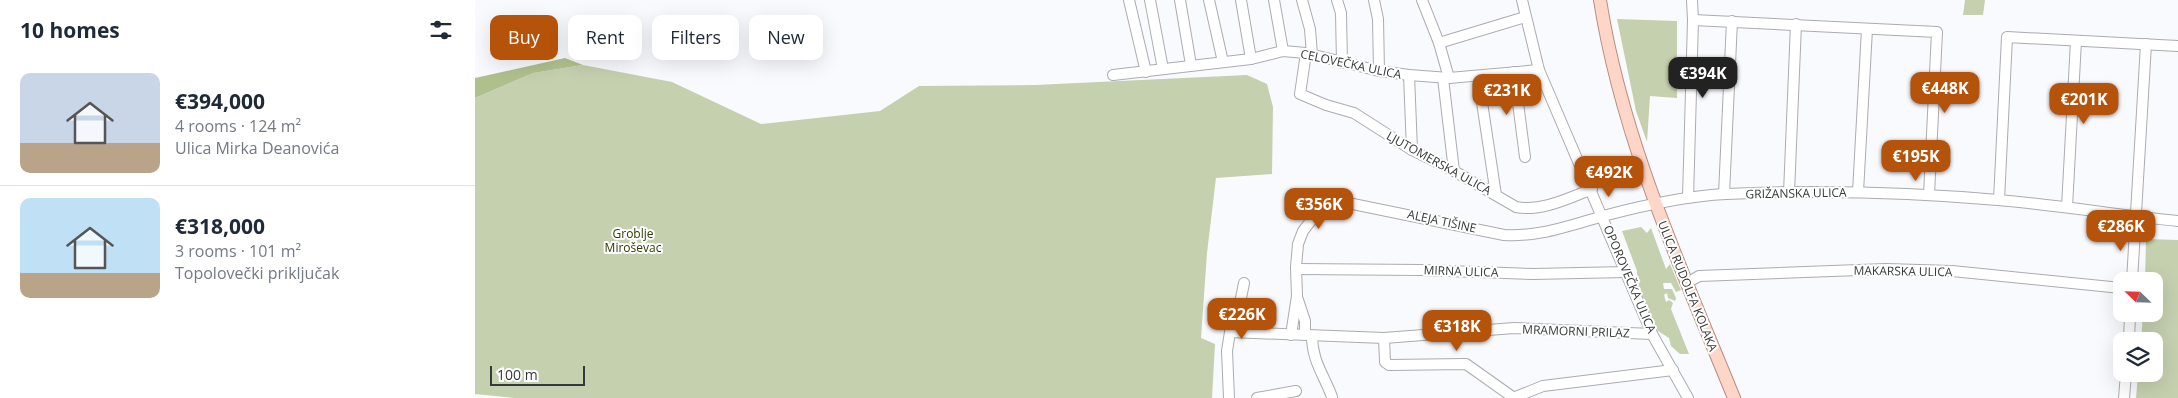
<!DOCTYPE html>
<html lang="en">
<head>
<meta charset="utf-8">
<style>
  :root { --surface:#fff; --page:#f6f6f7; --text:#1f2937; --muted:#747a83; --line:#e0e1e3; --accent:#b45309 }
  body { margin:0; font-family:"Open Sans",sans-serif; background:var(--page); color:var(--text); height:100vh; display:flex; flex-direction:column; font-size:19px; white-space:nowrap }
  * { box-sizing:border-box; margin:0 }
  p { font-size:16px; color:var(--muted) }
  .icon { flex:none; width:28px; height:28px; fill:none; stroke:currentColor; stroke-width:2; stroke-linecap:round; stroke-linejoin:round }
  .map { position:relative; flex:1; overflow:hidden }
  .drawer { display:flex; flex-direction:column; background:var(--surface); width:475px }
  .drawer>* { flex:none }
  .guide { position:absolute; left:15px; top:15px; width:475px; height:45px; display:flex; gap:10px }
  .needle { width:32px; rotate:293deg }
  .tools { position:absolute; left:1638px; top:272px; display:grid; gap:10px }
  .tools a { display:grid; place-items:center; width:50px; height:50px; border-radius:10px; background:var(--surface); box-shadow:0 5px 20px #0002; font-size:25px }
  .scale { position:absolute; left:15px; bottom:12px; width:95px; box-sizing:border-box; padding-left:5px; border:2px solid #373839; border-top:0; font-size:14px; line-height:18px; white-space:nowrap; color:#373839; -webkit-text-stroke:4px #fff; paint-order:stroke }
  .price { position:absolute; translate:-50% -42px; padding:0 11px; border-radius:10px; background:var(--accent); color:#fff; font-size:16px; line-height:32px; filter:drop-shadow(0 1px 2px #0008) }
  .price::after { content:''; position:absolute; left:50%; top:30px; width:15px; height:11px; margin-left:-8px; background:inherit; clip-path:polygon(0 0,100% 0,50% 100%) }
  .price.current { background:#222; color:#fff }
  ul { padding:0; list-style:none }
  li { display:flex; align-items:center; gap:15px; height:125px; padding:0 20px }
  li+li { border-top:1px solid var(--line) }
  li span { display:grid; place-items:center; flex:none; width:140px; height:100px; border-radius:10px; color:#555 }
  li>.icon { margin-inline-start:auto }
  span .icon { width:60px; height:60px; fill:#fffc; stroke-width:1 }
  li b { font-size:21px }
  h2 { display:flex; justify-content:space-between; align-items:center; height:60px; padding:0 20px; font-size:21px }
  .tag { padding:0 18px; border-radius:10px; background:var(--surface); box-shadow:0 5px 20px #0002; font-size:18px; line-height:45px }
  .tag.current { background:var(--accent); color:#fff }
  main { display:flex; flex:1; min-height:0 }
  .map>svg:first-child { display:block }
</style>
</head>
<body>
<main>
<section class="drawer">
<h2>10 homes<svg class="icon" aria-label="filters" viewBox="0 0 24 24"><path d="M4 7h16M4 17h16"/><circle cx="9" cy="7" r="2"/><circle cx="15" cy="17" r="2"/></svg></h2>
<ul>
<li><span style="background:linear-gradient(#c9d6e8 70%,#b9a48a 0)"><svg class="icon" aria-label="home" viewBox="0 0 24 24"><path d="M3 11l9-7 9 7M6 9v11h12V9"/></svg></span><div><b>€394,000</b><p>4 rooms · 124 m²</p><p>Ulica Mirka Deanovića</p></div></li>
<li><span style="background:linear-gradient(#bfe0f5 75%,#b9a48a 0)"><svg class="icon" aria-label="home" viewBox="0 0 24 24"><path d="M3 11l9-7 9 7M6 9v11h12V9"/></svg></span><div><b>€318,000</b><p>3 rooms · 101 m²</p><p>Topolovečki priključak</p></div></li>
</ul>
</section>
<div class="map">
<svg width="1703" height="398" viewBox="0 0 1703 398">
  <rect width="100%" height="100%" fill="#f9fafe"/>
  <!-- green -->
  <g fill="#c5d0af">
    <polygon points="1490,0 1510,0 1508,15 1488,15"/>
    <polygon points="1142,19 1202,21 1202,98 1175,96 1172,142 1161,111"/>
    <polygon points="108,65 197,82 286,124 405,111 444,86 560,85 772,75 792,84 798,107 797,174 741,178 732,253 726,338 740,344 737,398 39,398 0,394 0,98 58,73"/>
    <polygon points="1166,227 1172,233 1176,228 1191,269 1195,264 1206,290 1201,292 1196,283 1188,283 1189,289 1197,289 1201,298 1200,301 1193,298 1192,293 1189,295 1191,302 1194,300 1198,303 1196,309 1214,354 1205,354 1196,346 1194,338 1183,331 1168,304 1162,287 1162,271 1147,231"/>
    <polygon points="1671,239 1703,240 1703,398 1661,398 1663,374 1679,374 1679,341 1666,341 1668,314 1679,314 1679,281 1670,281"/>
  </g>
  <!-- forest -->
  <polygon fill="#b0c08d" points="90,58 108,65 58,73 0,98 0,78"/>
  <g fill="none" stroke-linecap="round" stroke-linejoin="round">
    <defs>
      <g id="minor">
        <polyline points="654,0 671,72"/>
        <polyline points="675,0 688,69"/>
        <polyline points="705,0 716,65"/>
        <polyline points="734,0 748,62"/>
        <polyline points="766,0 776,59"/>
        <polyline points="799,0 808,51"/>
        <polyline points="827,0 835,29 837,55"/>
        <polyline points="862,0 866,13 867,63"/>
        <polyline points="899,0 903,19 904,71"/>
        <polyline points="947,0 964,43 974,78"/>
        <polyline points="1047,0 1064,70 1177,334 1213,398"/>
        <polyline points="1218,20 1462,32 1454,195"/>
        <polyline points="964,43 1050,17"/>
        <path d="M 831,53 L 825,94 L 851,105 L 879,113 L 937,150 L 979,171 L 1041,207 C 1066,212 1094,198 1117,189"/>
        <polyline points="1039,72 1050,157"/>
        <polyline points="638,75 776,59 808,51 831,53 904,71 934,75 974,78 1064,70"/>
        <polyline points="934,75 937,150"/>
        <polyline points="1003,76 1021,195"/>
        <polyline points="968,78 979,171"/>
        <polyline points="1383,192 1392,29"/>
        <polyline points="1314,193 1321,24"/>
        <polyline points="1249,194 1257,21"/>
        <polyline points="1213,198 1218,20 1217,0"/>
        <polyline points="1524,200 1532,37 1703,46"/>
        <polyline points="1592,207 1601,41"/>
        <polyline points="821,269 946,270 1058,274 1151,272"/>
        <polyline points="1657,281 1671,44"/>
        <polyline points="1212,283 1224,276 1411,269 1477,271 1646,288"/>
        <polyline points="822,297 830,321 830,335"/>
        <polyline points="755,332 909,338 1039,328 1177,334"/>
        <path d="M 816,335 L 822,296 L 821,267 L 823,244 L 828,231 L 838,218 L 854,207 L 862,204 L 878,204 L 1029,235 C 1066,237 1096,225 1132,215 C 1170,205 1210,196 1251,194 C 1341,190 1432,192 1523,200 C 1583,205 1643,215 1703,221"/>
        <path d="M 837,336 C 837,361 849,375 857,397"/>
        <polyline points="909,338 910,362 914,365 991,364 1039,398"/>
        <polyline points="1654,341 1655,314"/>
        <polyline points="754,398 752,351 755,332 763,313 769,283"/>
        <polyline points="782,398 821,391"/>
        <polyline points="1038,398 1068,386 1198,370"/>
        <polyline points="1649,398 1651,374"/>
      </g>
      <path id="major" d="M 1125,0 C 1147,140 1206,268 1259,398"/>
    </defs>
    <!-- minor casing -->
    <use href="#minor" stroke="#abacb0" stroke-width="12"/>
    <!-- major casing -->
    <use href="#major" stroke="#b88c7e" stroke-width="14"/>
    <!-- minor -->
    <use href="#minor" stroke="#fff" stroke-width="10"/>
    <!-- major -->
    <use href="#major" stroke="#fed6c8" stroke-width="12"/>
  </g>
  <g text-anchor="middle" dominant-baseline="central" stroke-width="4" stroke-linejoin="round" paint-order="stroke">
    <!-- street labels -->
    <g font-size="12" fill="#373839" stroke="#fff">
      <text transform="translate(876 64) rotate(12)">CELOVEČKA ULICA</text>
      <text transform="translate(964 163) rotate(29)">LJUTOMERSKA ULICA</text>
      <text transform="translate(1321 193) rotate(-1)">GRIŽANSKA ULICA</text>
      <text transform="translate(967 221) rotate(12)">ALEJA TIŠINE</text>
      <text transform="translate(986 271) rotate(2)">MIRNA ULICA</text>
      <text transform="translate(1428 271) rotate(1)">MAKARSKA ULICA</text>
      <text transform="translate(1155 279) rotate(67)">OPOROVEČKA ULICA</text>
      <text transform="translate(1213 286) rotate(68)">ULICA RUDOLFA KOLAKA</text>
      <text transform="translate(1101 331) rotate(2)">MRAMORNI PRILAZ</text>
    </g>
    <!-- park labels -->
    <g font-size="12" fill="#2d3a00" stroke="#fff">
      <text x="158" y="233">Groblje<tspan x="158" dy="14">Miroševac</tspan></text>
    </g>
  </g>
</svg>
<div class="tools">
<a><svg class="needle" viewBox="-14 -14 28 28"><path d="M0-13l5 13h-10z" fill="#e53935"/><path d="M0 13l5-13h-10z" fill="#747a83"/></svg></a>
<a><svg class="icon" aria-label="layers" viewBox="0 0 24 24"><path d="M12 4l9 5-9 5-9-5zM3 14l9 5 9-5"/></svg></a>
</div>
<div class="scale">100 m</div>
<b class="price current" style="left:1228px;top:99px">€394K</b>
<b class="price" style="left:1470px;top:114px">€448K</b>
<b class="price" style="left:1032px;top:116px">€231K</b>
<b class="price" style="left:1609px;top:125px">€201K</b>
<b class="price" style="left:1441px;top:182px">€195K</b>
<b class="price" style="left:1134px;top:198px">€492K</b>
<b class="price" style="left:844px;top:230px">€356K</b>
<b class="price" style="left:1646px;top:252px">€286K</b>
<b class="price" style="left:767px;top:340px">€226K</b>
<b class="price" style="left:982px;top:352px">€318K</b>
<div class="guide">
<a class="tag current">Buy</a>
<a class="tag">Rent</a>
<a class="tag">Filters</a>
<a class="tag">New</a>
</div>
</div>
</main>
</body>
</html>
